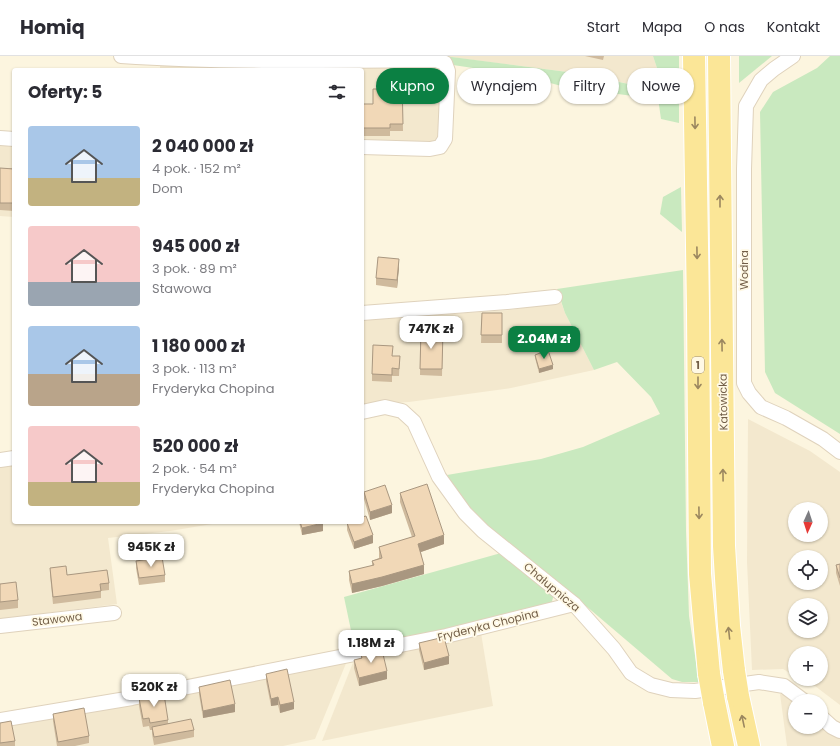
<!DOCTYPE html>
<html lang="pl">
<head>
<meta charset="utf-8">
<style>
  :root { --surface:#fff; --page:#f2f2f3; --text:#2b2b33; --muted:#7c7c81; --line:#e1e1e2; --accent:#0b8043 }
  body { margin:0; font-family:Poppins,sans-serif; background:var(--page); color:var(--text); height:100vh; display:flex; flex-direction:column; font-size:15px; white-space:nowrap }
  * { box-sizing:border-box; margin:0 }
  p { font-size:13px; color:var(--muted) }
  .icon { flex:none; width:22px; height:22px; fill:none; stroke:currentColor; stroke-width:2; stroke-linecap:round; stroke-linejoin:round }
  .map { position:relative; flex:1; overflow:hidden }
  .details { position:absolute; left:12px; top:12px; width:352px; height:456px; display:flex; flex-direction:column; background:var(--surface); border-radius:4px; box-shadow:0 1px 3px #0004 }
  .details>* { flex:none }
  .top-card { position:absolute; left:376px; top:12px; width:380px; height:36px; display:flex; gap:8px }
  .needle { width:26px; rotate:183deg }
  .buttons { position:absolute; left:788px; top:446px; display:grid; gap:8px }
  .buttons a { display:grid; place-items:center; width:40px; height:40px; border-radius:50%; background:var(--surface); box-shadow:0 1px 3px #0004; font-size:20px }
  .price { position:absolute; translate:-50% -34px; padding:0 9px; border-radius:8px; background:#fff; color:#222; font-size:13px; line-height:26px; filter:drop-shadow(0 1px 2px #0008) }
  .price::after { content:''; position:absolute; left:50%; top:24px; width:12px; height:9px; margin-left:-6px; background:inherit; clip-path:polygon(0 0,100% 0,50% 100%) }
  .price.on { background:var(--accent); color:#fff }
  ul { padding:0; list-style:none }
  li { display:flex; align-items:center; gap:12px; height:100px; padding:0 16px }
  li span { display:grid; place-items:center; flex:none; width:112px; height:80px; border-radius:4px; color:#555 }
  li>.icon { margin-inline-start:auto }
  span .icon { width:48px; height:48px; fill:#fffc; stroke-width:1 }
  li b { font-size:17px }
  h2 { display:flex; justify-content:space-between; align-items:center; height:48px; padding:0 16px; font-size:17px }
  .chip { padding:0 14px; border-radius:18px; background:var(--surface); box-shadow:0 1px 3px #0004; font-size:14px; line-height:36px }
  .chip.on { background:var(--accent); color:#fff }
  header { display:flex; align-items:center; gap:24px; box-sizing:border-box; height:56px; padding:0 20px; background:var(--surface); border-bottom:1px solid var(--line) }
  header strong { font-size:19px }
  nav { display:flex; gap:22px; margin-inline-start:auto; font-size:14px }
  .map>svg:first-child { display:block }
</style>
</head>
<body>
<header>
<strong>Homiq</strong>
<nav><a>Start</a><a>Mapa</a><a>O nas</a><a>Kontakt</a></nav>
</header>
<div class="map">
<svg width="840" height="690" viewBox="0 0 840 690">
  <rect width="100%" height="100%" fill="#fcf5df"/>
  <!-- residential -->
  <g fill="#f3e8ce" fill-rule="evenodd">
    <polygon points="443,0 653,0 659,18 659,34 575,17"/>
    <polygon points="160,6 441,11 440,77 439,85 432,88 362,86 362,14 160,14"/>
    <polygon points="0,86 14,87 14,161 0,160"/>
    <polygon points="561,246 565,257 594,314 511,332 409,346 362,349 362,264 510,254"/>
    <path d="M 748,363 L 810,395 L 840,416 L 840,649 L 815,630 L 802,623 L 821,623 L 821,597 L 795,597 L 795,620 L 783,613 L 752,614 L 747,506 ZM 795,453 L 821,453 L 821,479 L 795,479 ZM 795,501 L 821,501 L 821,527 L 795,527 ZM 795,549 L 821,549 L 821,575 L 795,575 Z"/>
    <polygon points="14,408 14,466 224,466 170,475 108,482 117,548 0,563 0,409"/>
    <polygon points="481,577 493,650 322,685 354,604"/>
    <polygon points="347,605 315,683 283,690 0,690 0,671"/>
    <polygon points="780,638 795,642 795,671 821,671 821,666 840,680 840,690 787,690"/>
  </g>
  <!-- green -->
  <g fill="#c9e9bf">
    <polygon points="444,0 575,17 658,34 659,18 653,0 679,0 679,67 661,63 658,42 633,40 565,31 521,19 453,9"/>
    <polygon points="739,0 772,0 739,27"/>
    <polygon points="830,0 840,0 840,378 775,337 765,316 760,56 773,36 817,12"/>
    <polygon points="681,131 682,176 660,158 663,141"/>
    <polygon points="683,214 686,475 689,560 699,626 682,626 672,623 579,544 487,473 471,456 447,419 541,403 583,391 660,358 651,341 617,306 594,314 565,257 557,233"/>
    <polygon points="501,497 554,538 551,549 427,580 357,591 353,584 344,541"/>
  </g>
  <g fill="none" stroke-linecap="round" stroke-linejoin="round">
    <defs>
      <g id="minor">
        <path d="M 121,0 C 226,7 331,5 436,4 L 445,7 L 448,15 L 445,83 L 440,91 L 430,93 L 362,91"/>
        <polyline points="793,0 774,13 761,24 746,50 744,113 744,327 749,337 761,351 786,362 823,383 840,396"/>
        <polyline points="0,82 14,83"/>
        <polyline points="362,257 507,246 555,241"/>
        <polyline points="362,356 385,351 402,355 414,366 439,421 465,457 483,475 574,548 614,593 631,617 651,629 671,634 695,635 759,626 784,630 804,645"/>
        <polyline points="0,404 14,402"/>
        <polyline points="0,570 114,557"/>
        <polyline points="821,661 832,671 840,675"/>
        <polyline points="0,664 132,642 446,580 574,548"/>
      </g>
      <g id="primary">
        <polyline points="694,0 698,253 700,518 709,618"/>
        <polyline points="719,0 724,490 729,570 734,615"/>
        <polyline points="738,640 749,690"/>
        <polyline points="714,646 723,690"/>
      </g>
    </defs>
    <!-- minor casing -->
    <use href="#minor" stroke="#dfd2bc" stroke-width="16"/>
    <!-- primary casing -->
    <use href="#primary" stroke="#fff" stroke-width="24"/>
    <!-- minor -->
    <use href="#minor" stroke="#fff" stroke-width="14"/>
    <!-- primary -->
    <use href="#primary" stroke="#fbe697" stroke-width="22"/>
    <defs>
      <g id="primary-bridge">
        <polyline points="734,615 738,640"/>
        <polyline points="709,618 714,646"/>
      </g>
    </defs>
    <!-- primary-bridge casing -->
    <use href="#primary-bridge" stroke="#fff" stroke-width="24" stroke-linecap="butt"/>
    <!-- primary-bridge -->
    <use href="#primary-bridge" stroke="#fbe697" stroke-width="22"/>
  </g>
  <!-- wall -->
  <g fill="#cfba9d">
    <polygon points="585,0 604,0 603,4"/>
    <polygon points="402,26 403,75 390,75 390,80 362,80 362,48 373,48 388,33"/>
    <polygon points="0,112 14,113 14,155 0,154"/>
    <polygon points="399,211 397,232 376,229 376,222"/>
    <polygon points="482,257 502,257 502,287 481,287"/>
    <polygon points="421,274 443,275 442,320 420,319"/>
    <polygon points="535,299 553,313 539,317 535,302"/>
    <polygon points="393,300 400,300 399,320 392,320 392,326 372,325 372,318"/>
    <polygon points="364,436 392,457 370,464 364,443"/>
    <polygon points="400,437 444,488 421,496 424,518 382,530 352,537 349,524 349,515 372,510 372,505 379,502 379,491 412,481 400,446"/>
    <polygon points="299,466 323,466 323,475 302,479"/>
    <polygon points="347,467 373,487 354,493 347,474"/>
    <polygon points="136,505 165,519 165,526 139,529 136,512"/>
    <polygon points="840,508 840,530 836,517 836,509"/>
    <polygon points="50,512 67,519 109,527 109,534 101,535 101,542 53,548 50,519"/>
    <polygon points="0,528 18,544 18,552 0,554"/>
    <polygon points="419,587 449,608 424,614 419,594"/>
    <polygon points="361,599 387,623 359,630 354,612 354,604 361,603"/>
    <polygon points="266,618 294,653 280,657 278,649 271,650 266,625"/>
    <polygon points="199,631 235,656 203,662 199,638"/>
    <polygon points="139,642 168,664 168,667 194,674 194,681 154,689 152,678 152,674 150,674 149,670 143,671 139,650"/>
    <polygon points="53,658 89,680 89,687 75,690 57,690 53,665"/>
    <polygon points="0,667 15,685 15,690 0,690"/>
  </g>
  <!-- shaded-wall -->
  <g fill="#a99780">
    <polygon points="399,203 399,211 397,232 397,224"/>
    <polygon points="553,309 553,313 539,317 539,313"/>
    <polygon points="392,449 392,457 370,464 370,456"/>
    <polygon points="323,467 323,475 302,479 302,472"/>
    <polygon points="373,479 373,487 354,493 354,486"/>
    <polygon points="444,479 444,488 418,497 418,488"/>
    <polygon points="424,509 424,518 382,530 352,537 352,528"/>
    <polygon points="449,600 449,608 424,614 424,607"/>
    <polygon points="387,615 387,623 359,630 359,622"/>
    <polygon points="278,641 278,649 271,650 271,643"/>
    <polygon points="294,646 294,653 280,657 280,649"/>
    <polygon points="235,648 235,656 203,662 203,655"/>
  </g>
  <!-- building -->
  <g fill="#f1d8b7" stroke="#a99780">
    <polygon points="388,26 402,26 403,68 390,68 390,72 362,72 362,48 373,48 373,33 388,33"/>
    <polygon points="0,112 14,113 14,147 0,147"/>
    <polygon points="378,201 399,203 397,224 376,222"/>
    <polygon points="482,257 502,257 502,279 481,279"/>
    <polygon points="421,274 443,275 442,313 420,313"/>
    <polygon points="373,289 393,290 392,300 400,300 399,313 392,312 392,319 372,318"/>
    <polygon points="548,294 553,309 539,313 535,299"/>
    <polygon points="427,428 444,479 418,488 424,509 382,521 352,528 349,515 374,509 372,505 382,502 379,491 415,480 400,437"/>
    <polygon points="385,429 392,449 370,456 364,436"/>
    <polygon points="366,460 373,479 354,486 347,467 349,466 362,466 362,461"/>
    <polygon points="300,466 323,466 323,467 302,472"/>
    <polygon points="162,501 165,519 139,522 136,505"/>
    <polygon points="840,508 840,522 836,509"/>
    <polygon points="66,510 67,519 107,514 109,527 100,528 101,535 53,541 50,512"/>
    <polygon points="16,526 18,544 0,546 0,528"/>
    <polygon points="444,581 449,600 424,607 419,587"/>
    <polygon points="382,594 387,615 359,622 354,604 362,602 361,599"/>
    <polygon points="287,613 294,646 280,649 278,641 271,643 266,618"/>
    <polygon points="230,624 235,648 203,655 199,631"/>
    <polygon points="164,638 168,664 150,667 149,662 143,663 139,642"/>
    <polygon points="84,652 89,680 58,686 53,658"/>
    <polygon points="191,663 194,674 154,681 152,671"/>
    <polygon points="11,665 15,685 0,687 0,667"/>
  </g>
  <!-- one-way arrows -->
  <defs><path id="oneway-shaft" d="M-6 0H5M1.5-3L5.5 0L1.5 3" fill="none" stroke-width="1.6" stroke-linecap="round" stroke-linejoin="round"/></defs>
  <g stroke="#9b875f">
    <use href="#oneway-shaft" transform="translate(695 67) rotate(89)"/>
    <use href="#oneway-shaft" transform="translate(720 145) rotate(-90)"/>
    <use href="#oneway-shaft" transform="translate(697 197) rotate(89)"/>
    <use href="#oneway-shaft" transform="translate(722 289) rotate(-91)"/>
    <use href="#oneway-shaft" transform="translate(698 327) rotate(90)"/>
    <use href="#oneway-shaft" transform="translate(723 419) rotate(-91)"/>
    <use href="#oneway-shaft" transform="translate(699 457) rotate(89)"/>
    <use href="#oneway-shaft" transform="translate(729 577) rotate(-96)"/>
    <use href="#oneway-shaft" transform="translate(743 665) rotate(-102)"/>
  </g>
  <g text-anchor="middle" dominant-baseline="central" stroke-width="3.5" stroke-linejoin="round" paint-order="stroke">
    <!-- shield labels -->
    <rect fill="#fff9e5" stroke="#9c8c76" stroke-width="1" x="692" y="301" width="12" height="16" rx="3"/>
    <g font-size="10" font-weight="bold" fill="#725e47">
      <text x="698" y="309">1</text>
    </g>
    <!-- street labels -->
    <g font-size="11" fill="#725e47" stroke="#fff9e5">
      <text transform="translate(744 214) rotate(-90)">Wodna</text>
      <text transform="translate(723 346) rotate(-91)">Katowicka</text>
      <text transform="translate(552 531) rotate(40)">Chałupnicza</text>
      <text transform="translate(57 563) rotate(-7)">Stawowa</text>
      <text transform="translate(488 569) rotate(-14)">Fryderyka Chopina</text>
    </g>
  </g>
</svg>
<div class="buttons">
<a><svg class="needle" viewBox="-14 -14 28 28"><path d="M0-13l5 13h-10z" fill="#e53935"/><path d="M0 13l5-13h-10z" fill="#7c7c81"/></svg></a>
<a><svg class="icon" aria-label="locate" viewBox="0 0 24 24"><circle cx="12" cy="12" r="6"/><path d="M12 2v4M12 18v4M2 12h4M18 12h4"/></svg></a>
<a><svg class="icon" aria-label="layers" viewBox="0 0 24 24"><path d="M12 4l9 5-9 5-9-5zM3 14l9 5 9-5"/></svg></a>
<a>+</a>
<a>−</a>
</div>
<b class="price" style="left:431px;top:294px">747K zł</b>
<b class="price on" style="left:544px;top:304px">2.04M zł</b>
<b class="price" style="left:151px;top:512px">945K zł</b>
<b class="price" style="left:371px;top:608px">1.18M zł</b>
<b class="price" style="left:154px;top:652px">520K zł</b>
<div class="top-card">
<a class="chip on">Kupno</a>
<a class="chip">Wynajem</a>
<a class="chip">Filtry</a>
<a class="chip">Nowe</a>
</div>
<section class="details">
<h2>Oferty: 5<svg class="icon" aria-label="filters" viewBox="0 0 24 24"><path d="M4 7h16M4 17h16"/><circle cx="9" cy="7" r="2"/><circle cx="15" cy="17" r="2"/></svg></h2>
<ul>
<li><span style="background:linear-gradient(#a9c7e8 65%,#c2b280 0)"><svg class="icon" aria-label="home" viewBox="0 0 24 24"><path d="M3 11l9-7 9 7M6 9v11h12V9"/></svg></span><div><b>2 040 000 zł</b><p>4 pok. · 152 m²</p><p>Dom</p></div></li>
<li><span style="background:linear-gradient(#f6c9c9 70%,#9aa5b1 0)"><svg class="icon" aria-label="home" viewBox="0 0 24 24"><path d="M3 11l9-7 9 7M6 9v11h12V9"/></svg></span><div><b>945 000 zł</b><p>3 pok. · 89 m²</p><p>Stawowa</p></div></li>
<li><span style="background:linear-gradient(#a9c7e8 60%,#b9a48a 0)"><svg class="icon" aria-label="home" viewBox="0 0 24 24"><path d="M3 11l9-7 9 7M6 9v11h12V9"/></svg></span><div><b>1 180 000 zł</b><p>3 pok. · 113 m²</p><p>Fryderyka Chopina</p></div></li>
<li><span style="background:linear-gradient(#f6c9c9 70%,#c2b280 0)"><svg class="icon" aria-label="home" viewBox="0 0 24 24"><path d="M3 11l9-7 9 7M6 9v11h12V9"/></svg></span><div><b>520 000 zł</b><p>2 pok. · 54 m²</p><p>Fryderyka Chopina</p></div></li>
</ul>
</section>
</div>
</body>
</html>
